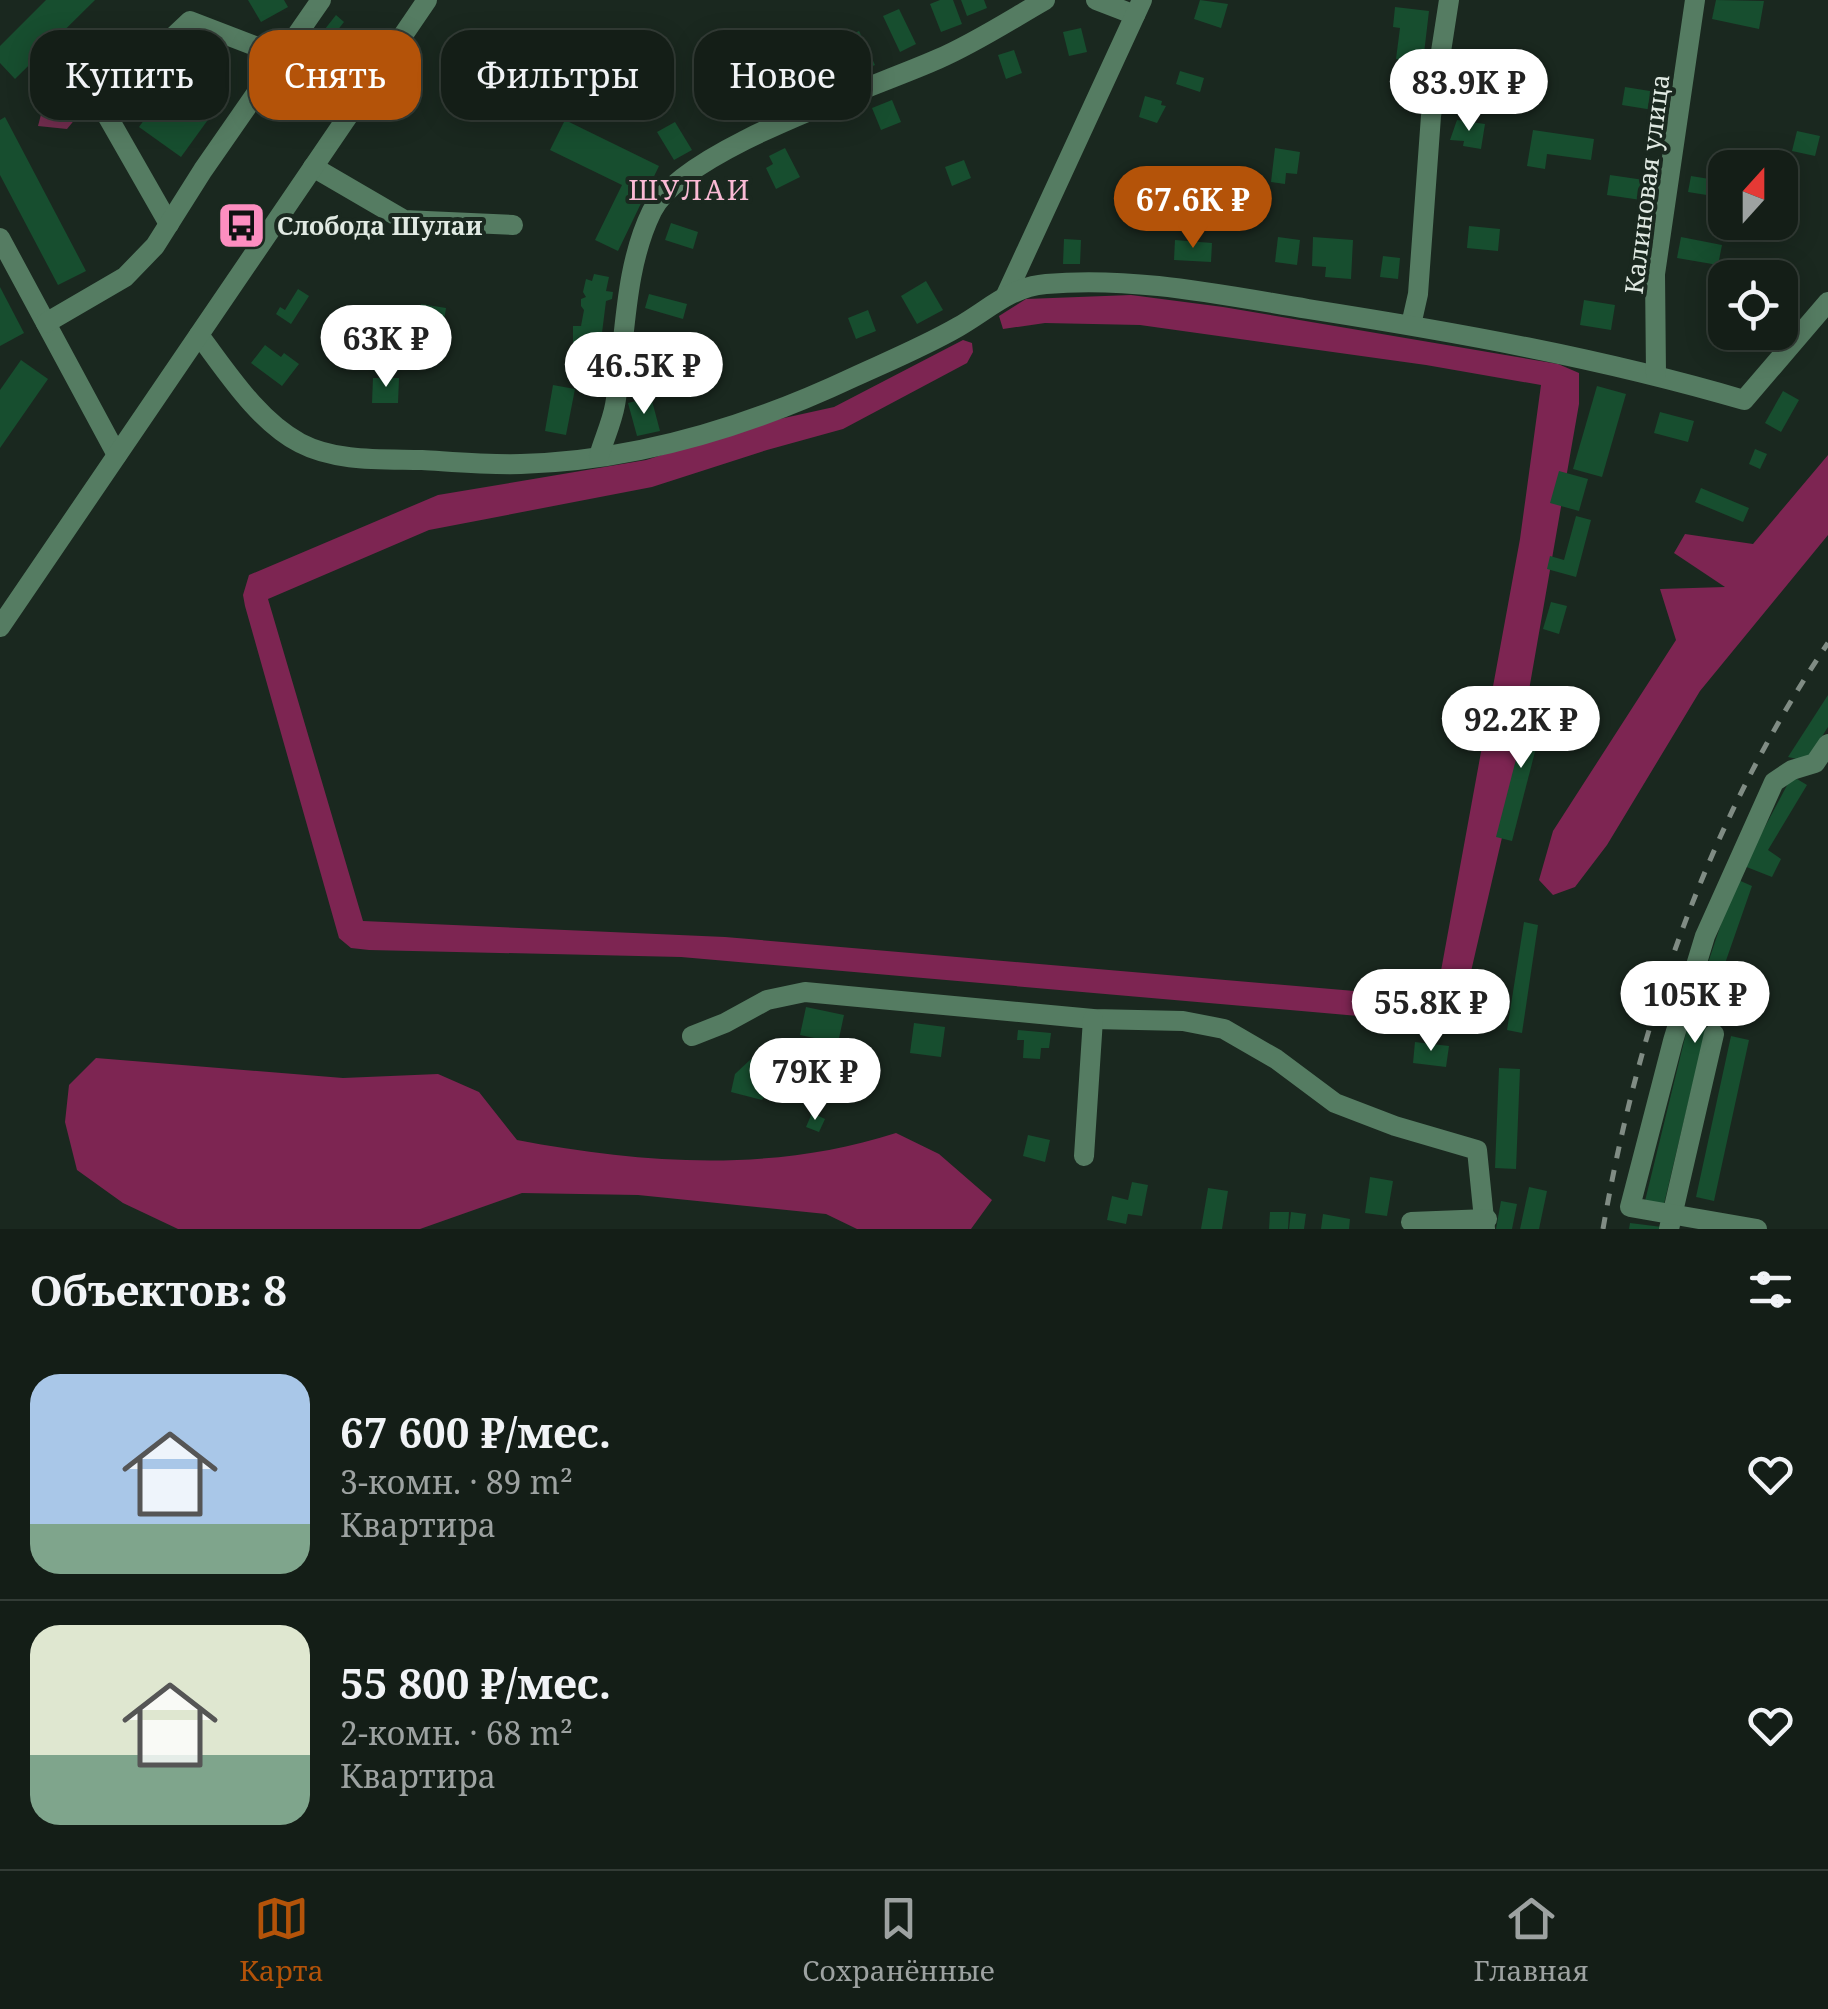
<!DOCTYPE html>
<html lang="ru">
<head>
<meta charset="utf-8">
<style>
  :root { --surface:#141e17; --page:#1d2720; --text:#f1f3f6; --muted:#9da2a1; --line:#333c36; --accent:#b45309 }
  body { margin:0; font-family:"Noto Serif",serif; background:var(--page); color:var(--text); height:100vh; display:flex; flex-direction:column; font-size:38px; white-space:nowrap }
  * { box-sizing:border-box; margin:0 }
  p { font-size:32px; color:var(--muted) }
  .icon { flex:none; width:55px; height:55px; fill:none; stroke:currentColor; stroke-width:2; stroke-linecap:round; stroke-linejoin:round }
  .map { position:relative; height:1229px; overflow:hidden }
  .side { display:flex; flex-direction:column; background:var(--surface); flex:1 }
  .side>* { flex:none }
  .guide { position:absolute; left:30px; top:30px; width:1000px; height:90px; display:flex; gap:20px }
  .needle { width:65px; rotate:21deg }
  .buttons { position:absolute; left:1708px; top:150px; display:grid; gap:20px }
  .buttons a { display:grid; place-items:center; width:90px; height:90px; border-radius:20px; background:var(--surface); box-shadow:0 5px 25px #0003,0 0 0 2px var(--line); font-size:50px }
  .price { position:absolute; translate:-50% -85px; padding:0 22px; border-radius:35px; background:#fff; color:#222; font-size:32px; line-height:65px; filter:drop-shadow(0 2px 5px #0008) }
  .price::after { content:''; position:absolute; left:50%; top:60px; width:30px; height:22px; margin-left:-15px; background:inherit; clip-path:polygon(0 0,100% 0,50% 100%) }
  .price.on { background:var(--accent); color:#fff }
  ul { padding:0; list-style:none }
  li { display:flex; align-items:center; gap:30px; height:250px; padding:0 30px }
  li+li { border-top:2px solid var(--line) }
  li span { display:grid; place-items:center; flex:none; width:280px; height:200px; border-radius:30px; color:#555 }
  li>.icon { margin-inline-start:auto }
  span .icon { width:120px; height:120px; fill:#fffc; stroke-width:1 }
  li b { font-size:42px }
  h2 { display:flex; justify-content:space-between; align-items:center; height:120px; padding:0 30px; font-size:42px }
  .tag { padding:0 35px; border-radius:30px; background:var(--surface); box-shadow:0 5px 25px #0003,0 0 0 2px var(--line); font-size:35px; line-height:90px }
  .tag.on { background:var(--accent); color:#fff }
  .tab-bar { display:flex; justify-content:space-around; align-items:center; height:140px; border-top:2px solid var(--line); background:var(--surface); font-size:28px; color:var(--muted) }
  .tab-bar a { display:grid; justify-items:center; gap:5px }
  .tab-bar .on { color:var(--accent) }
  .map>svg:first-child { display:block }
</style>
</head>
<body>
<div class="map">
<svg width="1828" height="1229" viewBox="0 0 1828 1229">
  <rect width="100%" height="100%" fill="#1a281f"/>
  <!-- green -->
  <polygon fill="#742e50" points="43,107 81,112 67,129 38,126"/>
  <!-- forest -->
  <g fill="#7d2552">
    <polygon points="1131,295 1223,307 1558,364 1579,373 1579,404 1507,816 1460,1019 1450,1024 681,957 369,950 351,948 339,938 245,606 243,595 249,575 438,495 646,460 766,422 834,407 963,340 972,343 973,352 967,363 843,429 767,450 652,487 429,530 268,599 363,921 725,937 1436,998 1520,539 1541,385 1426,365 1140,325 1045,323 1003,329 999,316 1026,299"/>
    <polygon points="1828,455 1828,535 1700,691 1607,845 1575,887 1553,895 1539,880 1553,831 1676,640 1660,589 1725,587 1674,553 1685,534 1753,544"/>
    <path d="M 96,1058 L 343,1078 L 438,1074 L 479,1092 L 517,1140 C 644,1164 771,1173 896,1133 L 939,1154 L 992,1200 L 971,1229 L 857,1229 L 826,1214 L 638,1195 L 522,1193 L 420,1229 L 178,1229 L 123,1203 L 77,1170 L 65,1122 L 69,1085 Z"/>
  </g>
  <!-- building -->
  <g fill="#174e2f">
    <polygon points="46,0 95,0 15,79 0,63 0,46"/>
    <polygon points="248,0 284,0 288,7 261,22"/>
    <polygon points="940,0 953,0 962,24 941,32 930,4"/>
    <polygon points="961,0 984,0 987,8 967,16"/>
    <polygon points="1200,0 1228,4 1221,28 1194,19"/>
    <polygon points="1716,0 1764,1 1759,29 1712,19"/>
    <polygon points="1395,7 1429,11 1423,62 1396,59 1400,28 1393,27"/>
    <polygon points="899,9 916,44 900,52 883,16"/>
    <polygon points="336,15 344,22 333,36 325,29"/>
    <polygon points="1081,28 1087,52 1069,56 1063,32"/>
    <polygon points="859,31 875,65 858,73 842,39"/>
    <polygon points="1014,50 1022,73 1006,79 998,55"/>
    <polygon points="803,55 816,90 799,96 786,61"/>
    <polygon points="181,69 223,99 181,157 139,127"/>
    <polygon points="1180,71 1204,78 1200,92 1176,84"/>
    <polygon points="749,83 764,111 749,120 734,91"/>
    <polygon points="1625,87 1656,92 1653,110 1622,105"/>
    <polygon points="1145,96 1162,101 1161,105 1166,106 1157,123 1139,117"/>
    <polygon points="892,100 901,122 881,130 872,108"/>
    <polygon points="5,117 86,271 58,285 0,175 0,120"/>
    <polygon points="565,120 659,166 618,251 595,240 622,185 550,150"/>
    <polygon points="1457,120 1485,124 1481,149 1463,146 1464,141 1450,140"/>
    <polygon points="675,122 692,150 674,160 657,132"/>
    <polygon points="1533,130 1594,139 1591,160 1547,154 1545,169 1527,166"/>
    <polygon points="1797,131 1820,136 1815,156 1792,151"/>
    <polygon points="785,148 800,177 776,189 766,168 773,164 769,156"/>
    <polygon points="1275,148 1300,152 1297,174 1286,173 1285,184 1271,182"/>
    <polygon points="964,160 971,178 952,186 945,167"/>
    <polygon points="1610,175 1644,180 1641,200 1607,195"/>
    <polygon points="1691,176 1722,181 1719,197 1688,192"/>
    <polygon points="671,223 698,232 693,249 665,240"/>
    <polygon points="1469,226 1500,229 1498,251 1467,248"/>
    <polygon points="1278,237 1300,240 1297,265 1275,262"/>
    <polygon points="1313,237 1353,240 1351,279 1325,277 1326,267 1312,266"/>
    <polygon points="1681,237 1722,245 1718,265 1677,258"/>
    <polygon points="1064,239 1081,240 1080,264 1063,264"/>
    <polygon points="1175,240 1212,243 1211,262 1174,260"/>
    <polygon points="1383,256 1400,258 1398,279 1380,277"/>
    <polygon points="594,274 609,277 606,291 613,292 612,299 606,301 602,333 608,338 607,344 597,350 573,350 573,326 581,326 584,310 581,306 581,299 586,297 583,292 586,279 592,281"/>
    <polygon points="926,281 943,310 917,324 901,296"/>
    <polygon points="0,287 24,333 0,346"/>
    <polygon points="298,289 309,296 291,324 276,314 280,307 285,310"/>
    <polygon points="649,294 687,304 683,319 645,308"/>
    <polygon points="1584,300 1615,305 1611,330 1580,325"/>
    <polygon points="421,304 446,308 442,334 417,331"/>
    <polygon points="868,310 876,331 856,339 848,318"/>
    <polygon points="265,345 281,357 284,353 299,364 282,386 251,363"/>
    <polygon points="637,355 675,360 673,377 635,372"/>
    <polygon points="21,360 48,379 0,448 0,390"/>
    <polygon points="373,378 399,378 398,403 372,403"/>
    <polygon points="553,385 575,389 566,435 545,431"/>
    <polygon points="1597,386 1626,394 1602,477 1573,469"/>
    <polygon points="1783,391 1799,400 1781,432 1765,423"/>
    <polygon points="651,397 660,431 637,436 628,403"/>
    <polygon points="1660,412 1694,421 1688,442 1654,433"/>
    <polygon points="1755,449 1767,454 1760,469 1749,464"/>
    <polygon points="1559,471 1588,479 1579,511 1550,503"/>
    <polygon points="1701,488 1749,508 1743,522 1695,502"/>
    <polygon points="1576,516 1591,520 1576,577 1547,569 1550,556 1564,560"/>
    <polygon points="1551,602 1567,606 1559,634 1543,629"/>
    <polygon points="1828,695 1828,727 1806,761 1788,757"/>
    <polygon points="1531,701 1547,705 1512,841 1496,837"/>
    <polygon points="1792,776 1807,785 1768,850 1781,859 1772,877 1744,866"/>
    <polygon points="1736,879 1752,886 1714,995 1664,1204 1645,1201 1690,1017"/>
    <polygon points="1524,922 1538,925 1522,1033 1507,1030"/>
    <polygon points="806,1007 844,1015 838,1043 800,1035"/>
    <polygon points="914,1023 945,1027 941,1057 910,1053"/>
    <polygon points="1018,1030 1051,1033 1049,1048 1041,1048 1040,1059 1023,1058 1024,1040 1017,1040"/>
    <polygon points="1731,1036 1749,1040 1714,1201 1696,1197"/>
    <polygon points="1415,1042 1449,1046 1446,1067 1413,1063"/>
    <polygon points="751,1059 776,1066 770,1089 762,1100 731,1092 735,1074"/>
    <polygon points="1499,1068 1520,1069 1516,1169 1495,1168"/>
    <polygon points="812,1113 825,1119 819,1132 806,1127"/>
    <polygon points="1028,1135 1050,1140 1045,1162 1023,1156"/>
    <polygon points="1370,1177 1393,1181 1387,1216 1365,1213"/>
    <polygon points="1132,1182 1148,1185 1142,1216 1128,1214 1126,1224 1107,1220 1112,1196 1128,1200"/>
    <polygon points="1529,1187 1547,1191 1539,1229 1520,1229"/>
    <polygon points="1208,1188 1228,1191 1222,1229 1201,1229"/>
    <polygon points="1501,1201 1517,1204 1512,1229 1496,1229"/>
    <polygon points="1270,1212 1289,1212 1288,1229 1269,1229"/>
    <polygon points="1291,1212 1306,1214 1304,1229 1289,1229"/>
    <polygon points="1323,1214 1350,1219 1349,1229 1321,1229"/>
    <polygon points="1630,1223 1662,1227 1662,1229 1629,1229"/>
  </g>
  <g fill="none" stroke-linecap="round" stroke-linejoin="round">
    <!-- minor -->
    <g stroke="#557c62" stroke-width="20">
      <polyline points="1096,0 1135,15"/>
      <polyline points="313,167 404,220 513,225"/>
      <polyline points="169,224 101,105 190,21 281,56"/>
      <polyline points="0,238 117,455"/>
      <polyline points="1006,295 1142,0"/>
      <polyline points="46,323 125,277 155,246 203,170 321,0"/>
      <polyline points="1411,325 1418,294 1431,116 1449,0"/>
      <path d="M 199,335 C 227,372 258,421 300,443 C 336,462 382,459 422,460 C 455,462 488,465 521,464 C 636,461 750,426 854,377 C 889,361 925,346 958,327 C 988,310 1010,287 1046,284 C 1133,276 1222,295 1308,309 C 1455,332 1601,358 1744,400 L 1828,302"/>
      <polyline points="1656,374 1655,274 1695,0"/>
      <path d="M 599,456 C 604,439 612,422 615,405 C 626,341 623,270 652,211 C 684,148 871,89 938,59 C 975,43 1010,20 1045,0"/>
      <polyline points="0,627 427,0"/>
      <polyline points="692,1036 725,1023 767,1000 805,992 1093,1019 1183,1021 1224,1029 1276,1059 1335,1103 1395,1126 1477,1150 1485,1229"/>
      <polyline points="1084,1156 1093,1019"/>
      <polyline points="1411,1222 1487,1219"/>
      <polyline points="1669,1229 1714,1034"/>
      <polyline points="1757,1229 1630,1207 1673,1041 1705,936 1774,782 1792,770 1815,763 1828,744"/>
    </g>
    <!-- rail -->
    <path stroke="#808c84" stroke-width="5" stroke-dasharray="12 12" stroke-linecap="butt" d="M 1603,1229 C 1639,1021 1709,819 1828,643"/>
  </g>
  <!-- icons -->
  <defs>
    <symbol id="bus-square" viewBox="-11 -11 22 22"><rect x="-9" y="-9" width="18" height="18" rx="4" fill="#fd8ec0" stroke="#1a281f"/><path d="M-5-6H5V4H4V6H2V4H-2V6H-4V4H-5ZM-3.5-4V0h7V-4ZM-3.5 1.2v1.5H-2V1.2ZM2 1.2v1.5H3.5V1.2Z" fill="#111"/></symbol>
  </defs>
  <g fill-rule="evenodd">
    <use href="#bus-square" x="214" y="198" width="55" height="55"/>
  </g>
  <g text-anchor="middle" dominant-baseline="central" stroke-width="8" stroke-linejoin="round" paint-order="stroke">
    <!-- street labels -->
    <g font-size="25" fill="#e0e9e2" stroke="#1a281f">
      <text transform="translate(1646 184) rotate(-83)">Калиновая улица</text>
    </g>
    <!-- poi labels -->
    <g font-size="25" font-weight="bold" fill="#e0e9e2" stroke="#1a281f" text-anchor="start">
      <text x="277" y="225">Слобода Шулаи</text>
    </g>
    <!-- neighbourhood labels -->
    <g font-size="28" letter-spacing="2.5" fill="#f9bad4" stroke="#1a281f">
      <text x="690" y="189">ШУЛАИ</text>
    </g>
  </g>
</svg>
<div class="buttons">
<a><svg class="needle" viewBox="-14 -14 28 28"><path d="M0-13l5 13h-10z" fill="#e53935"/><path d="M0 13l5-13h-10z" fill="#9da2a1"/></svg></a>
<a><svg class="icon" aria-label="locate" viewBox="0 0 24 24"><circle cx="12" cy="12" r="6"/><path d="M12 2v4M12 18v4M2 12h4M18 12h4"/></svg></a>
</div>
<b class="price" style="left:1469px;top:134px">83.9K ₽</b>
<b class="price on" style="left:1193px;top:251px">67.6K ₽</b>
<b class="price" style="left:386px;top:390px">63K ₽</b>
<b class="price" style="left:644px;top:417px">46.5K ₽</b>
<b class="price" style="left:1521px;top:771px">92.2K ₽</b>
<b class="price" style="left:1695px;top:1046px">105K ₽</b>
<b class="price" style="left:1431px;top:1054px">55.8K ₽</b>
<b class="price" style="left:815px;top:1123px">79K ₽</b>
<div class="guide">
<a class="tag">Купить</a>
<a class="tag on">Снять</a>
<a class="tag">Фильтры</a>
<a class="tag">Новое</a>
</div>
</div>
<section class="side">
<h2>Объектов: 8<svg class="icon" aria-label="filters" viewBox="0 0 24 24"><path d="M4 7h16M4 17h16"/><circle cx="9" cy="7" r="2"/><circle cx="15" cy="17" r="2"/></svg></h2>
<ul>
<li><span style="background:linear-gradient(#a9c7e8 75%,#7fa58c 0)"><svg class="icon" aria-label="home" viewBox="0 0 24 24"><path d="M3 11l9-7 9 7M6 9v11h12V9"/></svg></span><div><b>67 600 ₽/мес.</b><p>3-комн. · 89 m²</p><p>Квартира</p></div><svg class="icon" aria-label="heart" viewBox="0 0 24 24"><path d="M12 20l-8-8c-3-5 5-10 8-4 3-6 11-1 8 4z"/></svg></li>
<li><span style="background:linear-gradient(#dfe7d0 65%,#7fa58c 0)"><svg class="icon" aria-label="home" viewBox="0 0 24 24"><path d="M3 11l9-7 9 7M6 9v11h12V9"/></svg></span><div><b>55 800 ₽/мес.</b><p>2-комн. · 68 m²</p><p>Квартира</p></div><svg class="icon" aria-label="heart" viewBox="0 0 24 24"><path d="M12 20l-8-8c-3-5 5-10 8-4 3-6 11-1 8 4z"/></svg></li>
</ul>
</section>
<nav class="tab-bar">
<a class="on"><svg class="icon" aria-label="map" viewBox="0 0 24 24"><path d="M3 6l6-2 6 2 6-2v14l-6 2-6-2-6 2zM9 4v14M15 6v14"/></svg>Карта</a>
<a><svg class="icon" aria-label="saved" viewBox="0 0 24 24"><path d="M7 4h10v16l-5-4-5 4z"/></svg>Сохранённые</a>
<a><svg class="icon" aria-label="home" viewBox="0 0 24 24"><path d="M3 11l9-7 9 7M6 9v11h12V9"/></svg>Главная</a>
</nav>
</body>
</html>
